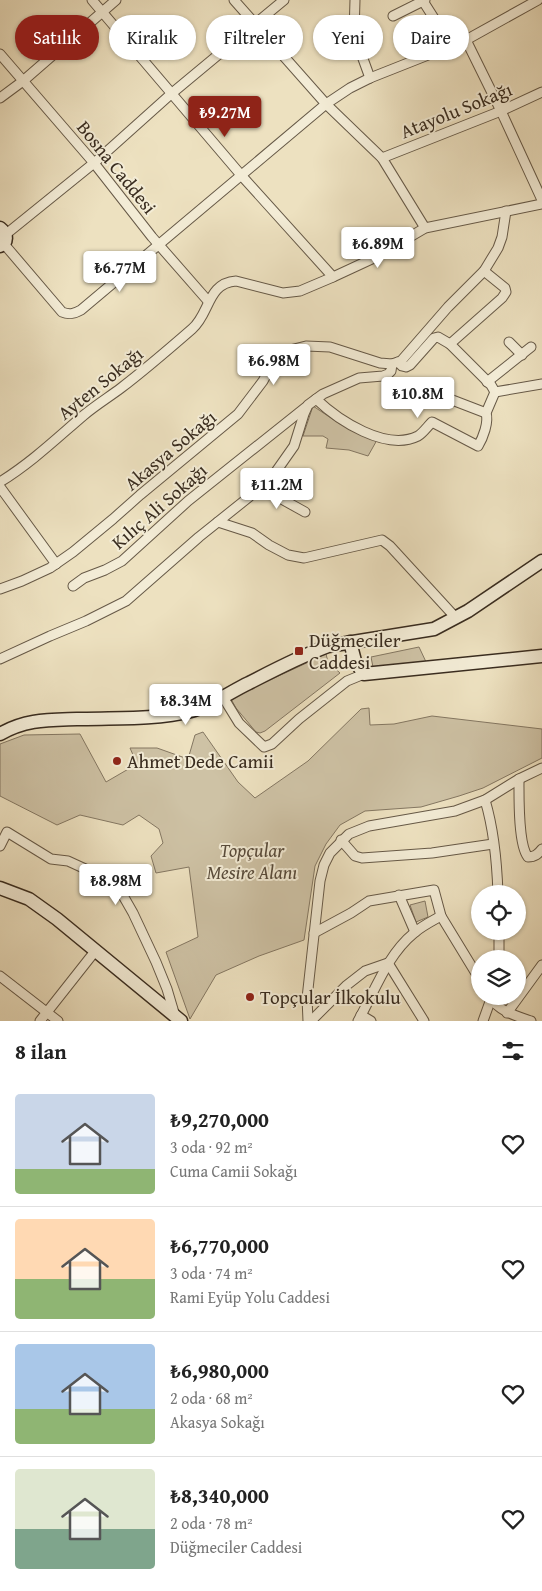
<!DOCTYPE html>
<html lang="tr">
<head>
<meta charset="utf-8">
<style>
  :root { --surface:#fff; --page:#f6f6f6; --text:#222; --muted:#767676; --line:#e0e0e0; --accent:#8f2418 }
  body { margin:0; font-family:"Gentium Book Plus",serif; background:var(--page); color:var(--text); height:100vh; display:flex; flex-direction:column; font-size:19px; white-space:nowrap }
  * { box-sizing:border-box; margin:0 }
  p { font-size:16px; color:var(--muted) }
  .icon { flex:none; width:28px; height:28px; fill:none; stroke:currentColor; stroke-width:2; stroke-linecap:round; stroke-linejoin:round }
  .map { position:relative; height:1021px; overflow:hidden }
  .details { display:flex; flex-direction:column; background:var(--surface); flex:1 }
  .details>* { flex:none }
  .banner { position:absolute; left:15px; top:15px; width:512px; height:45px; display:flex; gap:10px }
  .fabs { position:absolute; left:471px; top:885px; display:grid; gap:10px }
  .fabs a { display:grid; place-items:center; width:55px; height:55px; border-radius:50%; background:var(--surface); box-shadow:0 1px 4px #0004; font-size:25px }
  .price { position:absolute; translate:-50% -42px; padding:0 11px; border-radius:5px; background:#fff; color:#222; font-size:16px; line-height:32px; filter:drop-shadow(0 1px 2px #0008) }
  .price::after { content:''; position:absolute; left:50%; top:30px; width:15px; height:11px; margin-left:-8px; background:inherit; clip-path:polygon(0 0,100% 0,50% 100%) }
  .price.selected { background:var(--accent); color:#fff }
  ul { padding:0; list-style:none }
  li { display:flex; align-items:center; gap:15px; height:125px; padding:0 15px }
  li+li { border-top:1px solid var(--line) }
  li span { display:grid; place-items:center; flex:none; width:140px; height:100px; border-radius:5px; color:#555 }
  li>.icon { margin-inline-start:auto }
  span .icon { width:60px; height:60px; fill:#fffc; stroke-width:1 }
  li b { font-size:21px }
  h2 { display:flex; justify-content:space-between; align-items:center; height:60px; padding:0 15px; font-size:21px }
  .pill { padding:0 18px; border-radius:22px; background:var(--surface); box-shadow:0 1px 4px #0004; font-size:18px; line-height:45px }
  .pill.selected { background:var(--accent); color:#fff }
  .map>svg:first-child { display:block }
</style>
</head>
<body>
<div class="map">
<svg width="542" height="1021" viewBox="0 0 542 1021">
  <rect width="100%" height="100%" fill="#ede1c0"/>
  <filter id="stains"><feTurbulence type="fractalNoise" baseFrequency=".004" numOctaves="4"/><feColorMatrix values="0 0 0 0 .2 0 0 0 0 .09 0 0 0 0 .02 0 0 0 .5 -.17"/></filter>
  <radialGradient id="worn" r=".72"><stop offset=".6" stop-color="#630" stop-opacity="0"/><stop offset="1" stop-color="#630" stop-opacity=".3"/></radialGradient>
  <!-- green -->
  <g fill="#cec2a5" stroke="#847762">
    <polygon points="313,406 340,424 377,440 368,456 349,450 326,448 328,439 323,436 303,436"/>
    <polygon points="419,647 427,664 373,667 371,657"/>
    <polygon points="326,654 328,662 340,673 265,731 260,733 256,732 236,708 231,699 233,697"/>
    <polygon points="369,708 370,725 394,724 432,716 542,729 542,758 483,788 459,796 421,807 365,811 340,825 326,844 315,866 304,940 259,956 216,975 190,1019 166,952 198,937 189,867 156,873 151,856 163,843 159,829 139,815 123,825 80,815 57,825 0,796 0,744 24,735 80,734 106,782 137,764 130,748 157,748 188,759 195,735 203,732 238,782 255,798 308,761 361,709"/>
    <polygon points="425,901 428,917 416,922 410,905"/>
  </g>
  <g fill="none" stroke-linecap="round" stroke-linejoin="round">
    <defs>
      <g id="street">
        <polyline points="92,0 241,175 333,277"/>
        <polyline points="234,0 326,104 382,158 425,228"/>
        <polyline points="355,0 354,34 370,78"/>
        <polyline points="423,1 451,45"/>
        <polyline points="393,16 425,0"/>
        <polyline points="466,40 501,111 542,200"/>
        <polyline points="0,54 94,163 152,237 208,301"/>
        <polyline points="0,98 23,81 116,0"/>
        <polyline points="382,158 501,111 542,92"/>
        <polyline points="5,235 94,163 171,94 284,0"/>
        <path d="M 4,244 L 62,312 C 69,315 74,314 81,310 L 326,104 L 350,88 L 370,78 L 466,40 L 538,0"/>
        <polyline points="509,342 522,355"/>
        <polyline points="450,344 502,298 506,292 505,288 484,271"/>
        <polyline points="398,362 402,366 406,367 410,365 434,338 438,337 450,344 491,385 495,392"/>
        <polyline points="487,382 531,347"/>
        <polyline points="495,392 542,384"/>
        <polyline points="447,398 486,413"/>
        <path d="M 316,399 C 338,420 386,452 418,436 C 423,433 427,427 432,422 L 478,446 C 483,438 489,422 486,413 L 495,392"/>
        <path d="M 0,482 C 31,463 57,438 84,415 C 96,405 109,397 121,388 C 146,369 169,349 192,329 C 210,314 207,283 236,281 L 283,293 L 300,291 L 333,277 L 374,258 L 425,228 L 542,204"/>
        <polyline points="0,487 56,564"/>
        <polyline points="260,487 305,512"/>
        <polyline points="218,522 252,533 269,545 288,555 304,558 382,540 390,546 456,618"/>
        <polyline points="73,586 84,578 105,570 122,561 188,501 306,407"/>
        <polyline points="0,589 22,581 50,568 73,552 113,519 140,495 238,414 263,381 275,358 290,350 306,346 330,347 380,363 392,364 401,361 448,307 484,271 498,248 502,237 506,211"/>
        <polyline points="0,659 50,636 86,621 126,601 199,537 249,497 275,473 294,446 304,414 308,405 323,394 359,378 383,376 388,374 391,371 392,364"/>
        <polyline points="223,697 239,723 264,747 272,744 299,719 347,681 364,674"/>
        <path d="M 519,779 C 519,796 518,845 528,857 C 535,857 538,854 542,849"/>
        <path d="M 485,800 C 494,830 497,863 498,894"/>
        <polyline points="341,840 355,856 362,858 432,853 493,844"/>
        <polyline points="0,846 7,832 51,859 68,861 92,872 112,884 121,892 133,913 156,962 167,989 175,1016"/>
        <polyline points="399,895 415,932"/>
        <polyline points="314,933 351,913 369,901 434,890 441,916 480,980"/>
        <polyline points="499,959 499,931"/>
        <polyline points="0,976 58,1021"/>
        <path d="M 489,996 C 498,1011 516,1016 531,1021"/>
        <polyline points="507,1013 542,965"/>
        <polyline points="361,1015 371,1021"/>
        <polyline points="40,1021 96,950"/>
        <polyline points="308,1021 307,998 320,881 324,865 330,853 349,834 369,826 455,811 485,800 519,779 542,768"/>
        <polyline points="311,1021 347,985 365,971 388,963 424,1021"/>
        <path d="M 358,1021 C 375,991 387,955 414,933 C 422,926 432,921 441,916"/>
        <polyline points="483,1021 492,996"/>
      </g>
      <g id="secondary">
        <path d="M 0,228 C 5,232 8,238 4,244 L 0,246"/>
        <polyline points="350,642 355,661 364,674 542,656"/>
        <path d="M 0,734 C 26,719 48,720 77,719 C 111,718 158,720 191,711 C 211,706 230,692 249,683 C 274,670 301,656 328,646 L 434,629 L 468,611 L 542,561"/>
        <polyline points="0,888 29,899 57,919 181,1021"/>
      </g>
    </defs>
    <!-- street casing -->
    <use href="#street" stroke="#665947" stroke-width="11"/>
    <!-- secondary casing -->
    <use href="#secondary" stroke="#392c1f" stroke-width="15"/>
    <!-- street -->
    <use href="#street" stroke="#f3ecd6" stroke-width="9"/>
    <!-- secondary -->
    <use href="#secondary" stroke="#f3ecd6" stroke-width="12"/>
  </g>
  <!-- markers -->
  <g fill="#8f2418" stroke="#f3ecd6" stroke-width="2">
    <rect x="294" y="646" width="10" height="10" rx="2.5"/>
    <circle cx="117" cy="761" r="5"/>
    <circle cx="250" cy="997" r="5"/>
  </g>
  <g text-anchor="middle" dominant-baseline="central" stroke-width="4" stroke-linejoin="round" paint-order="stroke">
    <!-- street labels -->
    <g font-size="19" fill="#392c1f" stroke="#f3ecd6">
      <text transform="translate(456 110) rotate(-22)">Atayolu Sokağı</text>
      <text transform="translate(117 167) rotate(51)">Bosna Caddesi</text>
      <text transform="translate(100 383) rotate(-39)">Ayten Sokağı</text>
      <text transform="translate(170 450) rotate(-40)">Akasya Sokağı</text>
      <text transform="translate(159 506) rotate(-41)">Kılıç Ali Sokağı</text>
    </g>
    <!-- poi labels -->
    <g font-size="19" fill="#392c1f" stroke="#f3ecd6" text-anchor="start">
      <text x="309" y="640">Düğmeciler<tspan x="309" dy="22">Caddesi</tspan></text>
      <text x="127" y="761">Ahmet Dede Camii</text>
      <text x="260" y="997">Topçular İlkokulu</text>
    </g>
    <!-- park labels -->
    <g font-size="19" font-style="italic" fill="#574a3a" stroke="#f3ecd6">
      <text x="252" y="850">Topçular<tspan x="252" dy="22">Mesire Alanı</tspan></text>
    </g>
  </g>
  <rect width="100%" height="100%" filter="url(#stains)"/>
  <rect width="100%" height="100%" fill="url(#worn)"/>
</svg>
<div class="fabs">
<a><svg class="icon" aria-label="locate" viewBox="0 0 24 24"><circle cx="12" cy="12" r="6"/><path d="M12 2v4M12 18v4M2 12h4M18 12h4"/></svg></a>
<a><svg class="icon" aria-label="layers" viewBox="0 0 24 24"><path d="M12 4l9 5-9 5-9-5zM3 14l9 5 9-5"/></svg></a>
</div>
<b class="price selected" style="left:225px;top:138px">₺9.27M</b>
<b class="price" style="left:378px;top:269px">₺6.89M</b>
<b class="price" style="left:120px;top:293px">₺6.77M</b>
<b class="price" style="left:274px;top:386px">₺6.98M</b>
<b class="price" style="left:418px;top:419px">₺10.8M</b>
<b class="price" style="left:277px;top:510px">₺11.2M</b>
<b class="price" style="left:186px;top:726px">₺8.34M</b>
<b class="price" style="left:116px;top:906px">₺8.98M</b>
<div class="banner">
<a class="pill selected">Satılık</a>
<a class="pill">Kiralık</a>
<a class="pill">Filtreler</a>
<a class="pill">Yeni</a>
<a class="pill">Daire</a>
</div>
</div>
<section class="details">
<h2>8 ilan<svg class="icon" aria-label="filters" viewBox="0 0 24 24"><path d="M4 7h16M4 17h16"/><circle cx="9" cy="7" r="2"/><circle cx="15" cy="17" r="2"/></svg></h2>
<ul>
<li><span style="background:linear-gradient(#c9d6e8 75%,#8fb573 0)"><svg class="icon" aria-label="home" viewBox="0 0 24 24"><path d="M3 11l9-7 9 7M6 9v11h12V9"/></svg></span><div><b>₺9,270,000</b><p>3 oda · 92 m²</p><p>Cuma Camii Sokağı</p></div><svg class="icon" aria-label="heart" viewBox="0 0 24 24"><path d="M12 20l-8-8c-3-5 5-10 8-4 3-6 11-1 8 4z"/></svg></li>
<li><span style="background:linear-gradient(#ffd9b3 60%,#8fb573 0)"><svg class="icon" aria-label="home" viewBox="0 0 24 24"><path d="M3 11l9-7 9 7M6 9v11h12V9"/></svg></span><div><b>₺6,770,000</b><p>3 oda · 74 m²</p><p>Rami Eyüp Yolu Caddesi</p></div><svg class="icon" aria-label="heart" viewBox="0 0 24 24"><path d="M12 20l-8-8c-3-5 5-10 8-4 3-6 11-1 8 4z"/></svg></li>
<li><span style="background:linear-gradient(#a9c7e8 65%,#8fb573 0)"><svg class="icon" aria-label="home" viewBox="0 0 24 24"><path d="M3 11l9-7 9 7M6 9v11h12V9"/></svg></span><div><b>₺6,980,000</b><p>2 oda · 68 m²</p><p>Akasya Sokağı</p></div><svg class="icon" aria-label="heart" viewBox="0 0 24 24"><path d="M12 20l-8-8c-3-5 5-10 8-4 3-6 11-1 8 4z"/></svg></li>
<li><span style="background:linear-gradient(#dfe7d0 60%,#7fa58c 0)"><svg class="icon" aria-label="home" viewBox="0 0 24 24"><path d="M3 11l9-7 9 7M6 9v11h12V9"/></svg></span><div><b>₺8,340,000</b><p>2 oda · 78 m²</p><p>Düğmeciler Caddesi</p></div><svg class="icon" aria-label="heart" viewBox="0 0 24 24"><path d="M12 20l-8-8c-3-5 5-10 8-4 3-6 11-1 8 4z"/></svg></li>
</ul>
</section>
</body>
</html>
